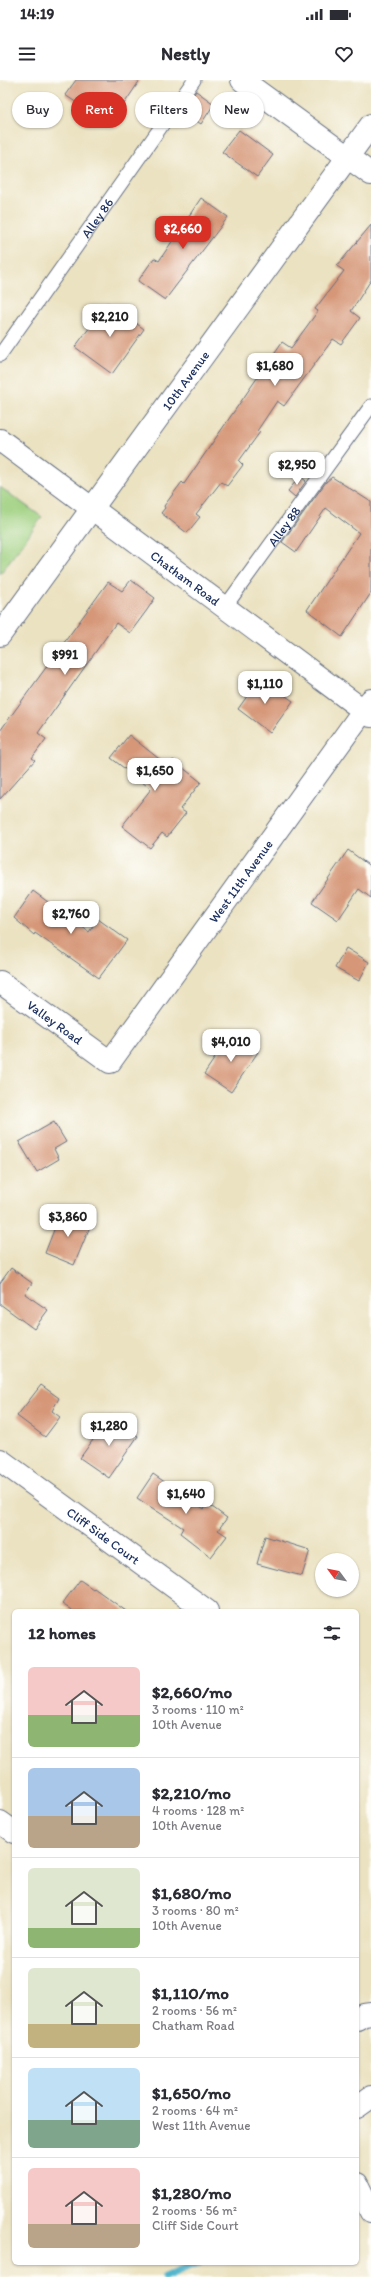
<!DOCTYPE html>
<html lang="en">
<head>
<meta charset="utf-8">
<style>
  :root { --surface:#fff; --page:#f2f2f3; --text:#2b2b33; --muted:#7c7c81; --line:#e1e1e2; --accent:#d93025 }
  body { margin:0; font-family:Itim,sans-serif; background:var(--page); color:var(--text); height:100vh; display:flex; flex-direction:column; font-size:15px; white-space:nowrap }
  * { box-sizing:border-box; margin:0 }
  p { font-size:13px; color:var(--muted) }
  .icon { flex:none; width:22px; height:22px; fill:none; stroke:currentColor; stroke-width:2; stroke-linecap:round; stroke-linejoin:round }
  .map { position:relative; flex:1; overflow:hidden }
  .panel { position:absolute; left:12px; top:1529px; width:347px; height:656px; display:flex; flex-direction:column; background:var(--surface); border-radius:6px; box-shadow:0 1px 3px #0004 }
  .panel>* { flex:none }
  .guide { position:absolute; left:12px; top:12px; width:347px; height:36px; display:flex; gap:8px }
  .needle { width:26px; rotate:302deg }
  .fabs { position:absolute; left:315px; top:1473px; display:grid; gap:8px }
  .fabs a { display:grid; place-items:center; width:44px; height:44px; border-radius:50%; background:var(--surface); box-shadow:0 1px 3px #0004; font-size:20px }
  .price { position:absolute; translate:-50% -34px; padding:0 9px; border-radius:8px; background:#fff; color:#222; font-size:13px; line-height:26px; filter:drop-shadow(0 1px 2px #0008) }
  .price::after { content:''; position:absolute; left:50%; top:24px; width:12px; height:9px; margin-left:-6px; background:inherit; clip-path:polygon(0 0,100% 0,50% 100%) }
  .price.current { background:var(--accent); color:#fff }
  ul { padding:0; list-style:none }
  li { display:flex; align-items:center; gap:12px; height:100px; padding:0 16px }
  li+li { border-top:1px solid var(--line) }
  li span { display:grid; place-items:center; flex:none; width:112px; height:80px; border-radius:6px; color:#555 }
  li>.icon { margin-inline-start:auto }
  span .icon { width:48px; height:48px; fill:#fffc; stroke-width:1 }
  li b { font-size:17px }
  h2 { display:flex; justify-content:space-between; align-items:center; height:48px; padding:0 16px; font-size:17px }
  .tag { padding:0 14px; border-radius:18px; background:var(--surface); box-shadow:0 1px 3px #0004; font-size:14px; line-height:36px }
  .tag.current { background:var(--accent); color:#fff }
  .status { display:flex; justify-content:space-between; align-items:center; height:28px; padding:0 20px; background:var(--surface); direction:ltr }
  .status svg { height:11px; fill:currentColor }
  header { display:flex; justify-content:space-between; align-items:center; height:52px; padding:0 16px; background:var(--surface); font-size:18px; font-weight:700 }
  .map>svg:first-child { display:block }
</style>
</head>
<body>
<div class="status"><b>14:19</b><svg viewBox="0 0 49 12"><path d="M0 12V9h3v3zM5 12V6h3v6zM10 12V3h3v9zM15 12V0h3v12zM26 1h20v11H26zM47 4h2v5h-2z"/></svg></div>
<header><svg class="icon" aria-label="menu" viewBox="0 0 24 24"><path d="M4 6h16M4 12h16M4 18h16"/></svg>Nestly<svg class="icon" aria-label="heart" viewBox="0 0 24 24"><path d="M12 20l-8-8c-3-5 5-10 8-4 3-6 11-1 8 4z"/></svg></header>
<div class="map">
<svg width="371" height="2197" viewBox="0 0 371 2197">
  <rect width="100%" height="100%" fill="#fdfcf7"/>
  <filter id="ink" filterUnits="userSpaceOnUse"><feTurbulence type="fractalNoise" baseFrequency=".025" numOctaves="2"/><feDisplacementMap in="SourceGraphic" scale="8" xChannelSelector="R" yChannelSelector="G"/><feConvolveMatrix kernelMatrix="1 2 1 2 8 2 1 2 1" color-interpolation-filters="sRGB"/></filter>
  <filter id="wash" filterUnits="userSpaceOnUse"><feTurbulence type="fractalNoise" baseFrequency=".012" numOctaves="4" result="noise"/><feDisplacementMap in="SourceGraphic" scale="16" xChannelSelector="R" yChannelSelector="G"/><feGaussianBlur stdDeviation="0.9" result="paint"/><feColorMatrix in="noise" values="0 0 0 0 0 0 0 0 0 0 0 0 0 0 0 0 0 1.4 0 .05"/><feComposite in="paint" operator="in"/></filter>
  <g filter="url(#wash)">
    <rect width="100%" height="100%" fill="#ebe2c1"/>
    <!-- green -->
    <polygon fill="#9fd080" stroke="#5d806f" points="0,407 42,437 0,494"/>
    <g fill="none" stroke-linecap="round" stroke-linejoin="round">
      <!-- stream -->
      <polyline stroke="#4bb2ca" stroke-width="7" points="164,2197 198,2183"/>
    </g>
    <g id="blocks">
      <!-- building -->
      <g fill="#d69778">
        <polygon points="76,0 140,0 120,30 111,24 101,39 65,15"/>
        <polygon points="196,11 214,24 201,44 182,31"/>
        <polygon points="239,50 273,75 257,97 222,72"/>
        <polygon points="201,118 228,137 165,220 138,201 154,178 159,181"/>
        <polygon points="371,145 371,200 351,231 360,238 341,264 333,259 284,326 277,321 257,351 260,352 239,381 243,385 227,406 221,402 196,434 200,437 187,453 161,433 165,428 164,426 182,402 184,404 282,262 291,268 318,231 315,229 344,191 337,186"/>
        <polygon points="108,223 144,249 112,294 75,267"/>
        <polygon points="300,396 306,401 295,417 288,411"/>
        <polygon points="332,397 371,422 371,513 342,557 307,530 359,453 326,428 296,472 282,462 326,402"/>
        <polygon points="131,500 155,518 147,530 130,553 116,543 38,653 46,659 32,678 35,680 0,719 0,651 108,502 122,511"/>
        <polygon points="260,598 293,621 270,653 238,629"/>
        <polygon points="129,655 168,686 173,680 201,702 180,729 186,733 167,757 162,753 150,768 122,746 151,709 111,678"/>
        <polygon points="348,770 371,787 371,818 359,809 338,840 312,822"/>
        <polygon points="33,811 89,852 98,839 127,860 99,898 35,853 34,855 14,838"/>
        <polygon points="346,868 369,882 359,901 335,888"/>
        <polygon points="231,954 258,972 231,1012 204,994"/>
        <polygon points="54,1042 66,1062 54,1069 59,1079 37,1092 19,1062"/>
        <polygon points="61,1132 91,1144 74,1185 45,1173"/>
        <polygon points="11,1188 32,1203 25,1214 48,1230 34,1249 0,1224 0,1203"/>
        <polygon points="41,1305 59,1318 52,1331 60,1337 45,1357 17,1336"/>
        <polygon points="110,1336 138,1356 109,1398 80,1378"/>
        <polygon points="153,1394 204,1429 208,1424 227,1438 218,1450 227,1456 211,1477 180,1453 183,1448 137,1418"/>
        <polygon points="265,1456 310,1470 302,1496 257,1484"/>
        <polygon points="80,1500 93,1509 94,1508 126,1531 73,1531 62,1524"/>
      </g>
    </g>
  </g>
  <g filter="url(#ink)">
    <use href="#blocks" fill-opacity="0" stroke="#646e81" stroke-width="1"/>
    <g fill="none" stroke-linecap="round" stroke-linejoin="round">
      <defs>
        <g id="lane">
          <path id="s1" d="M 0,275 L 194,0"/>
          <path id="s2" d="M 225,527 L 371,326"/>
        </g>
        <g id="street">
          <polyline points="242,0 371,94"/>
          <path id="s3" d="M 0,360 L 371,636"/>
          <path id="s4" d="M 0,902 L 110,982 L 371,620"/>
          <path id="s5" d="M 0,1380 L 207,1531"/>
          <polyline points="0,1742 14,1752"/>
          <polyline points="357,1939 364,1935 371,1934"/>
          <polyline points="357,2027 371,2017"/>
          <polyline points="357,2104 371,2132"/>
        </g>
        <g id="secondary">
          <path id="s6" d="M 0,555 L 371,45"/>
        </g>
      </defs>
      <!-- lane casing -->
      <use href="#lane" stroke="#646e81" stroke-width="15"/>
      <!-- street casing -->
      <use href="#street" stroke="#646e81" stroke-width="24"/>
      <!-- secondary casing -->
      <use href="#secondary" stroke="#646e81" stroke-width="24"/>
      <!-- lane -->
      <use href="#lane" stroke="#fff" stroke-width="13"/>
      <!-- street -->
      <use href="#street" stroke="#fff" stroke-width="22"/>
      <!-- secondary -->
      <use href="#secondary" stroke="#fff" stroke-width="22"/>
    </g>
  </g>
  <g text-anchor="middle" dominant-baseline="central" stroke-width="4" stroke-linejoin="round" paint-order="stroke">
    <!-- street labels -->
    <g font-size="13" fill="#1b2f5e" stroke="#fdfcf7">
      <text stroke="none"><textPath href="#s1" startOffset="168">Alley 86</textPath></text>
      <text stroke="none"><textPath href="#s6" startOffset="315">10th Avenue</textPath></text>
      <text stroke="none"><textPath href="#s2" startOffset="100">Alley 88</textPath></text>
      <text stroke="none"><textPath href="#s3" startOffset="231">Chatham Road</textPath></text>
      <text stroke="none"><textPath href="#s4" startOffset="359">West 11th Avenue</textPath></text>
      <text stroke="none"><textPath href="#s4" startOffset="68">Valley Road</textPath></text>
      <text stroke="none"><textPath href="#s5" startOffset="128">Cliff Side Court</textPath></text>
    </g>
  </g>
</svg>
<div class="fabs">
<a><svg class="needle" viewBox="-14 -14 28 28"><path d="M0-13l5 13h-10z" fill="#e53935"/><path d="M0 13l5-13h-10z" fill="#7c7c81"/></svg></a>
</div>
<b class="price current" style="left:183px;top:170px">$2,660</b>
<b class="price" style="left:110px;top:258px">$2,210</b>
<b class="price" style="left:275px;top:307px">$1,680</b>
<b class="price" style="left:297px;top:406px">$2,950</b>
<b class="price" style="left:65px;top:596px">$991</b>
<b class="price" style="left:265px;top:625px">$1,110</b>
<b class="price" style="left:155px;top:712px">$1,650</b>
<b class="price" style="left:71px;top:855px">$2,760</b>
<b class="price" style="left:231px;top:983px">$4,010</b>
<b class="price" style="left:68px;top:1158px">$3,860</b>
<b class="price" style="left:109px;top:1367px">$1,280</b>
<b class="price" style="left:186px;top:1435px">$1,640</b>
<div class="guide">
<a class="tag">Buy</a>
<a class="tag current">Rent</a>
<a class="tag">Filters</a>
<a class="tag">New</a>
</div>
<section class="panel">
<h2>12 homes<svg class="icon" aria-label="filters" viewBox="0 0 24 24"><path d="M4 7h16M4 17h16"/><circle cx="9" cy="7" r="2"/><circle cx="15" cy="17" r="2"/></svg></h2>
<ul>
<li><span style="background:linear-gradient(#f6c9c9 60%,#8fb573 0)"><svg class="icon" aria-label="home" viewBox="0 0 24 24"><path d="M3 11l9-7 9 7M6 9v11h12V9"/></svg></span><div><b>$2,660/mo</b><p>3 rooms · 110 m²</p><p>10th Avenue</p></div></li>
<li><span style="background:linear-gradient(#a9c7e8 60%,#b9a48a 0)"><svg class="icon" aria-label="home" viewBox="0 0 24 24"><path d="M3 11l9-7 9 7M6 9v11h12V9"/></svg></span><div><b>$2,210/mo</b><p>4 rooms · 128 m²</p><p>10th Avenue</p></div></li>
<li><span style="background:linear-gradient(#dfe7d0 75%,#8fb573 0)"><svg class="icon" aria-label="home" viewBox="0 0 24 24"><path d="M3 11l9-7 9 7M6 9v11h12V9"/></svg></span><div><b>$1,680/mo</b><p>3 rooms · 80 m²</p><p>10th Avenue</p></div></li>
<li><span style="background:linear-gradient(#dfe7d0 70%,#c2b280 0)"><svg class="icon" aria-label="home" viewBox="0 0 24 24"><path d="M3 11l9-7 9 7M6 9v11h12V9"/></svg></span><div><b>$1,110/mo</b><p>2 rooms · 56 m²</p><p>Chatham Road</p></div></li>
<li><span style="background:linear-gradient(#bfe0f5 65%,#7fa58c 0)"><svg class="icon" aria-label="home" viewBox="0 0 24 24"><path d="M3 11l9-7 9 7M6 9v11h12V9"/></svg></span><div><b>$1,650/mo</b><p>2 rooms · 64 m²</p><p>West 11th Avenue</p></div></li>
<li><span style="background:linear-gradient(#f6c9c9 70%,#b9a48a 0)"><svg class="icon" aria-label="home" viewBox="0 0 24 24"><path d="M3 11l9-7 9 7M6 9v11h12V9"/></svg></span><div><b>$1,280/mo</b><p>2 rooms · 56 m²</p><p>Cliff Side Court</p></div></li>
</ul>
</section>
</div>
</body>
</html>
